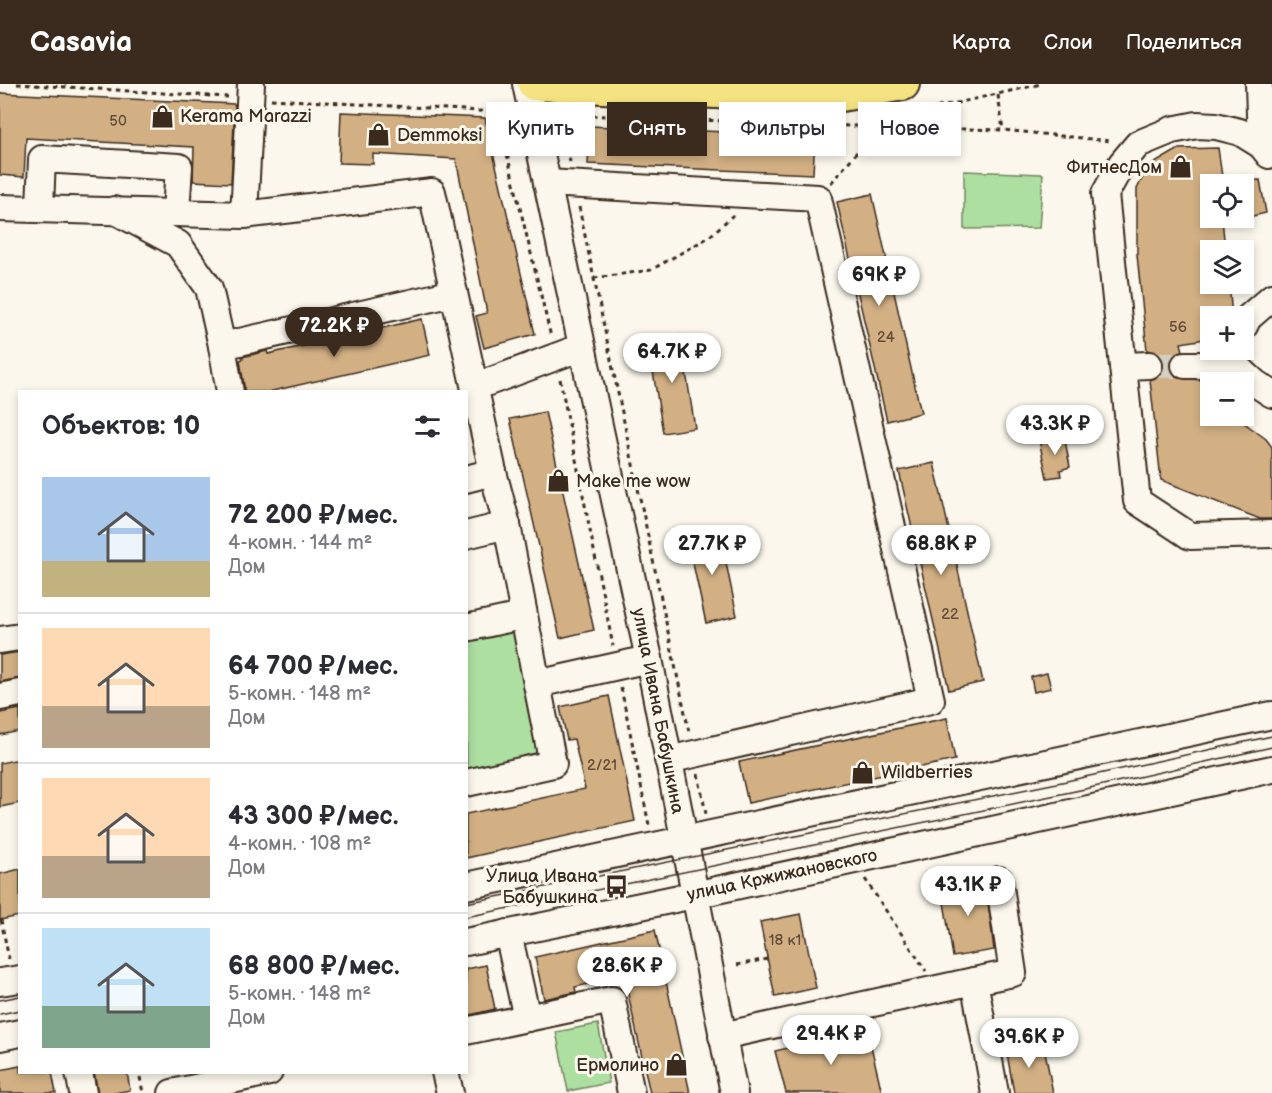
<!DOCTYPE html>
<html lang="ru">
<head>
<meta charset="utf-8">
<style>
  :root { --surface:#fff; --page:#f7f7f7; --text:#2b2b33; --muted:#7c7c81; --line:#e1e1e2; --accent:#3b2a1e }
  body { margin:0; font-family:"Balsamiq Sans",sans-serif; background:var(--page); color:var(--text); height:100vh; display:flex; flex-direction:column; font-size:22px; white-space:nowrap }
  * { box-sizing:border-box; margin:0 }
  p { font-size:20px; color:var(--muted) }
  .icon { flex:none; width:33px; height:33px; fill:none; stroke:currentColor; stroke-width:2; stroke-linecap:round; stroke-linejoin:round }
  .map { position:relative; flex:1; overflow:hidden }
  .details { position:absolute; left:18px; top:306px; width:450px; height:684px; display:flex; flex-direction:column; background:var(--surface); border-radius:0px; box-shadow:0 3px 9px #0003 }
  .details>* { flex:none }
  .banner { position:absolute; left:486px; top:18px; width:570px; height:54px; display:flex; gap:12px }
  .controls { position:absolute; left:1200px; top:90px; display:grid; gap:12px }
  .controls a { display:grid; place-items:center; width:54px; height:54px; border-radius:0px; background:var(--surface); box-shadow:0 3px 9px #0003; font-size:30px }
  .price { position:absolute; translate:-50% -51px; padding:0 14px; border-radius:21px; background:#fff; color:#222; font-size:20px; line-height:39px; filter:drop-shadow(0 2px 3px #0008) }
  .price::after { content:''; position:absolute; left:50%; top:36px; width:18px; height:14px; margin-left:-9px; background:inherit; clip-path:polygon(0 0,100% 0,50% 100%) }
  .price.on { background:var(--accent); color:#fff }
  ul { padding:0; list-style:none }
  li { display:flex; align-items:center; gap:18px; height:150px; padding:0 24px }
  li+li { border-top:2px solid var(--line) }
  li span { display:grid; place-items:center; flex:none; width:168px; height:120px; border-radius:0px; color:#555 }
  li>.icon { margin-inline-start:auto }
  span .icon { width:72px; height:72px; fill:#fffc; stroke-width:1 }
  li b { font-size:26px }
  h2 { display:flex; justify-content:space-between; align-items:center; height:72px; padding:0 24px; font-size:26px }
  .pill { padding:0 21px; border-radius:0px; background:var(--surface); box-shadow:0 3px 9px #0003; font-size:21px; line-height:54px }
  .pill.on { background:var(--accent); color:#fff }
  header { display:flex; align-items:center; gap:36px; box-sizing:border-box; height:84px; padding:0 30px; background:var(--accent); color:#fff }
  header strong { font-size:28px }
  nav { display:flex; gap:33px; margin-inline-start:auto; font-size:21px }
  .map>svg:first-child { display:block }
</style>
</head>
<body>
<header>
<strong>Casavia</strong>
<nav><a>Карта</a><a>Слои</a><a>Поделиться</a></nav>
</header>
<div class="map">
<svg width="1272" height="1009" viewBox="0 0 1272 1009">
  <rect width="100%" height="100%" fill="#fbf7ec"/>
  <filter id="ink" filterUnits="userSpaceOnUse"><feTurbulence type="fractalNoise" baseFrequency=".0167" numOctaves="2"/><feDisplacementMap in="SourceGraphic" scale="12" xChannelSelector="R" yChannelSelector="G"/><feConvolveMatrix kernelMatrix="1 2 1 2 8 2 1 2 1" color-interpolation-filters="sRGB"/></filter>
  <g filter="url(#ink)">
    <!-- green -->
    <g fill="#acdfa0" stroke="#74845f" stroke-width="1.5">
      <polygon points="964,87 1043,90 1039,144 964,145"/>
      <polygon points="514,545 542,671 467,688 466,556"/>
      <polygon points="598,940 609,999 568,1007 556,948"/>
    </g>
    <!-- building -->
    <g fill="#d2b084" stroke="#3b2a1e" stroke-width="1.5">
      <polygon points="0,9 235,20 231,99 193,97 194,63 26,54 24,93 0,91"/>
      <polygon points="341,28 485,34 535,250 484,264 476,232 487,229 456,75 373,70 373,80 339,79"/>
      <polygon points="590,42 815,52 813,90 588,80"/>
      <polygon points="1218,64 1223,100 1210,100 1210,134 1222,134 1225,166 1210,166 1210,200 1229,200 1232,232 1210,232 1210,254 1181,259 1183,267 1172,273 1170,282 1172,289 1178,294 1202,296 1203,326 1210,328 1210,332 1236,333 1266,355 1272,363 1272,435 1260,435 1161,396 1150,296 1157,293 1162,288 1164,280 1162,274 1156,268 1147,266 1137,171 1137,105 1148,83 1179,65"/>
      <polygon points="1260,96 1266,129 1244,134 1244,97"/>
      <polygon points="872,110 921,329 887,337 837,118"/>
      <polygon points="422,235 430,271 268,308 245,308 240,276 243,275 242,273 267,267 268,270"/>
      <polygon points="680,251 695,344 663,349 648,256"/>
      <polygon points="545,328 594,546 560,554 510,335"/>
      <polygon points="1064,351 1070,383 1060,386 1061,392 1047,394 1039,356"/>
      <polygon points="934,379 983,598 949,606 899,387"/>
      <polygon points="719,445 737,532 706,539 687,452"/>
      <polygon points="20,568 20,594 0,598 0,571"/>
      <polygon points="1047,589 1051,604 1034,608 1031,593"/>
      <polygon points="609,612 635,737 466,774 466,730 585,705 574,655 567,656 560,623"/>
      <polygon points="20,625 20,647 0,651 0,629"/>
      <polygon points="947,634 955,676 748,719 739,678"/>
      <polygon points="20,675 20,719 0,723 0,679"/>
      <polygon points="20,785 20,832 0,836 0,790"/>
      <polygon points="985,793 994,866 953,873 941,800"/>
      <polygon points="801,830 816,904 775,913 760,838"/>
      <polygon points="655,846 690,1009 650,1009 624,892 575,903 576,908 544,915 535,873"/>
      <polygon points="486,881 495,925 466,932 466,885"/>
      <polygon points="867,945 882,1009 786,1009 775,967"/>
      <polygon points="1043,957 1053,1009 1014,1009 1006,964"/>
      <polygon points="20,982 20,988 52,988 56,1009 0,1009 0,986"/>
      <polygon points="94,988 127,988 130,1006 115,1009 98,1009"/>
    </g>
    <g fill="none" stroke-linecap="round" stroke-linejoin="round">
      <!-- minor-tunnel -->
      <polyline stroke="#d5cec3" stroke-width="26" stroke-dasharray="26 13" stroke-linecap="butt" points="1149,281 1185,281"/>
      <defs>
        <g id="minor">
          <polyline points="526,0 649,575 734,1009"/>
          <polyline points="1259,0 1261,61 1269,71"/>
          <polyline points="1261,61 1240,48 1216,42 1197,41 1172,46 1138,60 1122,79 1105,110 1137,417 1190,452 1272,450"/>
          <polyline points="547,99 818,114 931,616 668,676"/>
          <polyline points="40,123 42,75 179,83 176,128"/>
          <polyline points="0,124 244,131 251,0"/>
          <polyline points="114,126 178,160 209,204 222,262 454,209"/>
          <polyline points="244,131 432,108 493,388 507,441 537,600 649,575"/>
          <polyline points="1244,242 1248,234 1272,213"/>
          <polyline points="222,262 230,308"/>
          <polyline points="1236,266 1235,281 1255,299 1272,310"/>
          <polyline points="1185,281 1235,281"/>
          <polyline points="1123,282 1149,281"/>
          <polyline points="475,303 582,263"/>
          <polyline points="466,395 493,388"/>
          <polyline points="466,451 507,441"/>
          <polyline points="466,544 522,532"/>
          <polyline points="0,556 20,553"/>
          <polyline points="0,613 20,609"/>
          <polyline points="466,699 553,680 537,600"/>
          <polyline points="466,802 1272,631"/>
          <polyline points="508,849 527,934"/>
          <polyline points="466,858 694,811 1272,685"/>
          <polyline points="974,897 1013,889 999,796"/>
          <polyline points="0,898 20,895"/>
          <polyline points="466,947 612,916 631,1009"/>
          <polyline points="722,952 974,897 995,1009"/>
          <polyline points="0,953 20,949"/>
          <polyline points="79,988 83,1009"/>
          <polyline points="445,988 450,1009"/>
          <polyline points="172,1009 269,988"/>
        </g>
        <polyline id="major" points="534,0 830,13 903,0"/>
      </defs>
      <!-- minor casing -->
      <use href="#minor" stroke="#3b2a1e" stroke-width="30"/>
      <!-- major casing -->
      <use href="#major" stroke="#3b2a1e" stroke-width="36"/>
      <!-- path -->
      <g stroke="#3b2a1e" stroke-width="3" stroke-dasharray="4.5 4.5" stroke-linecap="butt">
        <polyline points="17,0 228,13"/>
        <polyline points="998,11 1003,46"/>
        <polyline points="271,15 497,28 551,253"/>
        <polyline points="920,44 939,23 1041,0"/>
        <polyline points="570,78 560,30 815,41 1003,46 1111,57"/>
        <polyline points="831,99 878,43"/>
        <polyline points="579,123 689,648"/>
        <polyline points="594,194 651,186 709,153 733,131"/>
        <polyline points="560,295 613,562"/>
        <polyline points="621,604 649,741"/>
        <polyline points="698,690 706,730"/>
        <polyline points="865,795 926,887"/>
        <polyline points="1,836 9,875"/>
        <polyline points="737,881 767,875"/>
        <polyline points="140,993 143,1009"/>
      </g>
      <!-- minor -->
      <use href="#minor" stroke="#fbf7ec" stroke-width="26"/>
      <!-- major -->
      <use href="#major" stroke="#f5e382" stroke-width="32"/>
      <!-- tram -->
      <g stroke="#3b2a1e" stroke-width="1.5">
        <polyline points="466,819 1062,698 1272,652"/>
        <polyline points="466,833 1085,705 1272,663"/>
        <polyline points="0,916 20,912"/>
        <polyline points="0,930 20,926"/>
      </g>
    </g>
  </g>
  <!-- icons -->
  <defs>
    <symbol id="shop-bare" viewBox="-9 -9 18 18"><path d="M-5-2.5h2.3a2.7 3.5 0 0 1 5.4 0H5L5.5 6h-11ZM-1.5-2.5h3a1.5 2.3 0 0 0-3 0Z" fill="#3b2a1e" stroke="#fbf7ec" stroke-width="2.5" paint-order="stroke"/></symbol>
    <symbol id="bus-bare" viewBox="-9 -9 18 18"><path d="M-5-6H5V4H4V6H2V4H-2V6H-4V4H-5ZM-3.5-4V0h7V-4ZM-3.5 1.2v1.5H-2V1.2ZM2 1.2v1.5H3.5V1.2Z" fill="#3b2a1e" stroke="#fbf7ec" stroke-width="2.5" paint-order="stroke"/></symbol>
  </defs>
  <g fill-rule="evenodd">
    <use href="#shop-bare" x="146" y="16" width="33" height="33"/>
    <use href="#shop-bare" x="362" y="34" width="33" height="33"/>
    <use href="#shop-bare" x="1164" y="66" width="33" height="33"/>
    <use href="#shop-bare" x="542" y="380" width="33" height="33"/>
    <use href="#shop-bare" x="846" y="672" width="33" height="33"/>
    <use href="#bus-bare" x="600" y="786" width="33" height="33"/>
    <use href="#shop-bare" x="660" y="964" width="33" height="33"/>
  </g>
  <g text-anchor="middle" dominant-baseline="central" stroke-width="6" stroke-linejoin="round" paint-order="stroke">
    <!-- number labels -->
    <g font-size="15" fill="#614c38">
      <text x="118" y="37">50</text>
      <text x="1178" y="243">56</text>
      <text x="886" y="253">24</text>
      <text x="950" y="530">22</text>
      <text x="602" y="681">2/21</text>
      <text x="785" y="856">18 к1</text>
    </g>
    <!-- poi labels -->
    <g font-size="18" fill="#3b2a1e" stroke="#fbf7ec" text-anchor="start">
      <text x="180" y="32">Kerama Marazzi</text>
      <text x="397" y="51">Demmoksi</text>
      <text x="1162" y="83" text-anchor="end">ФитнесДом</text>
      <text x="576" y="397">Make me wow</text>
      <text x="881" y="688">Wildberries</text>
      <text x="598" y="792" text-anchor="end">Улица Ивана<tspan x="598" dy="21">Бабушкина</tspan></text>
      <text x="659" y="981" text-anchor="end">Ермолино</text>
    </g>
    <!-- street labels -->
    <g font-size="18" fill="#3b2a1e" stroke="#fbf7ec">
      <text transform="translate(658 627) rotate(79)">улица Ивана Бабушкина</text>
      <text transform="translate(782 791) rotate(-12)">улица Кржижановского</text>
    </g>
  </g>
</svg>
<div class="controls">
<a><svg class="icon" aria-label="locate" viewBox="0 0 24 24"><circle cx="12" cy="12" r="6"/><path d="M12 2v4M12 18v4M2 12h4M18 12h4"/></svg></a>
<a><svg class="icon" aria-label="layers" viewBox="0 0 24 24"><path d="M12 4l9 5-9 5-9-5zM3 14l9 5 9-5"/></svg></a>
<a>+</a>
<a>−</a>
</div>
<b class="price" style="left:879px;top:223px">69K ₽</b>
<b class="price on" style="left:334px;top:274px">72.2K ₽</b>
<b class="price" style="left:672px;top:300px">64.7K ₽</b>
<b class="price" style="left:1055px;top:372px">43.3K ₽</b>
<b class="price" style="left:712px;top:492px">27.7K ₽</b>
<b class="price" style="left:941px;top:492px">68.8K ₽</b>
<b class="price" style="left:968px;top:833px">43.1K ₽</b>
<b class="price" style="left:627px;top:914px">28.6K ₽</b>
<b class="price" style="left:831px;top:982px">29.4K ₽</b>
<b class="price" style="left:1029px;top:985px">39.6K ₽</b>
<div class="banner">
<a class="pill">Купить</a>
<a class="pill on">Снять</a>
<a class="pill">Фильтры</a>
<a class="pill">Новое</a>
</div>
<section class="details">
<h2>Объектов: 10<svg class="icon" aria-label="filters" viewBox="0 0 24 24"><path d="M4 7h16M4 17h16"/><circle cx="9" cy="7" r="2"/><circle cx="15" cy="17" r="2"/></svg></h2>
<ul>
<li><span style="background:linear-gradient(#a9c7e8 70%,#c2b280 0)"><svg class="icon" aria-label="home" viewBox="0 0 24 24"><path d="M3 11l9-7 9 7M6 9v11h12V9"/></svg></span><div><b>72 200 ₽/мес.</b><p>4-комн. · 144 m²</p><p>Дом</p></div></li>
<li><span style="background:linear-gradient(#ffd9b3 65%,#b9a48a 0)"><svg class="icon" aria-label="home" viewBox="0 0 24 24"><path d="M3 11l9-7 9 7M6 9v11h12V9"/></svg></span><div><b>64 700 ₽/мес.</b><p>5-комн. · 148 m²</p><p>Дом</p></div></li>
<li><span style="background:linear-gradient(#ffd9b3 65%,#b9a48a 0)"><svg class="icon" aria-label="home" viewBox="0 0 24 24"><path d="M3 11l9-7 9 7M6 9v11h12V9"/></svg></span><div><b>43 300 ₽/мес.</b><p>4-комн. · 108 m²</p><p>Дом</p></div></li>
<li><span style="background:linear-gradient(#bfe0f5 65%,#7fa58c 0)"><svg class="icon" aria-label="home" viewBox="0 0 24 24"><path d="M3 11l9-7 9 7M6 9v11h12V9"/></svg></span><div><b>68 800 ₽/мес.</b><p>5-комн. · 148 m²</p><p>Дом</p></div></li>
</ul>
</section>
</div>
</body>
</html>
